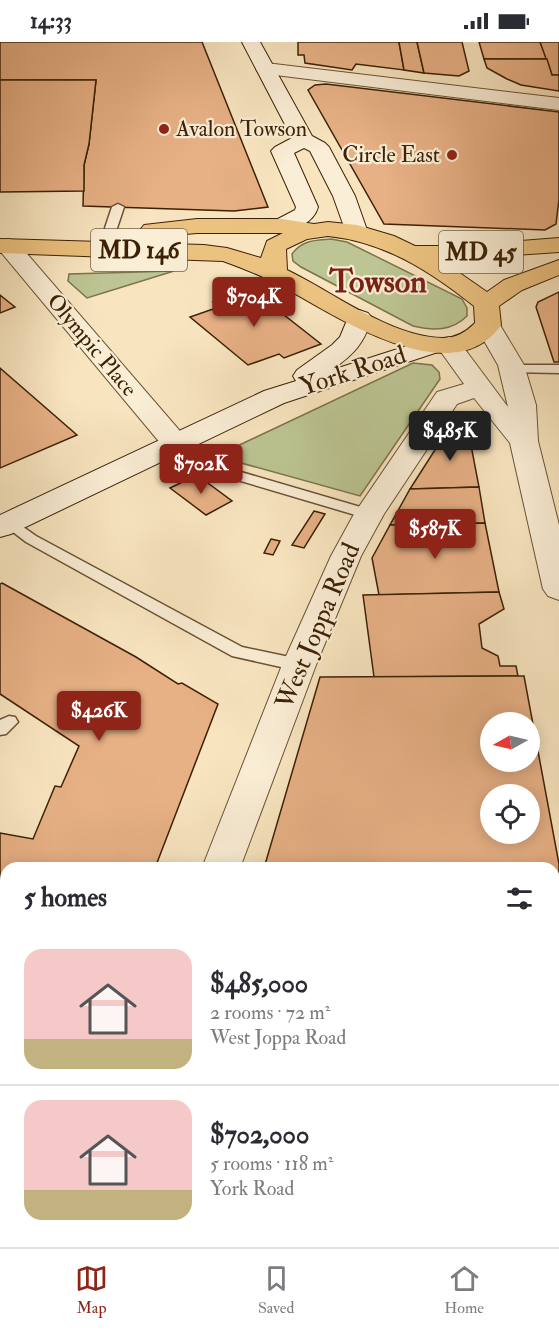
<!DOCTYPE html>
<html lang="en">
<head>
<meta charset="utf-8">
<style>
  :root { --surface:#fff; --page:#f7f7f7; --text:#2b2b33; --muted:#7c7c81; --line:#e1e1e2; --accent:#8f2418 }
  body { margin:0; font-family:"IM FELL Double Pica",serif; background:var(--page); color:var(--text); height:100vh; display:flex; flex-direction:column; font-size:22px; white-space:nowrap }
  * { box-sizing:border-box; margin:0 }
  p { font-size:20px; color:var(--muted) }
  .icon { flex:none; width:33px; height:33px; fill:none; stroke:currentColor; stroke-width:2; stroke-linecap:round; stroke-linejoin:round }
  .map { position:relative; flex:1; overflow:hidden }
  .details { position:absolute; left:0px; top:820px; width:560px; height:386px; display:flex; flex-direction:column; background:var(--surface); border-radius:18px 18px 0 0; box-shadow:0 3px 15px #0003 }
  .details>* { flex:none }
  .needle { width:39px; rotate:262deg }
  .controls { position:absolute; left:480px; top:670px; display:grid; gap:12px }
  .controls a { display:grid; place-items:center; width:60px; height:60px; border-radius:50%; background:var(--surface); box-shadow:0 3px 15px #0003; font-size:30px }
  .price { position:absolute; translate:-50% -51px; padding:0 14px; border-radius:6px; background:var(--accent); color:#fff; font-size:20px; line-height:39px; filter:drop-shadow(0 2px 3px #0008) }
  .price::after { content:''; position:absolute; left:50%; top:36px; width:18px; height:14px; margin-left:-9px; background:inherit; clip-path:polygon(0 0,100% 0,50% 100%) }
  .price.selected { background:#222; color:#fff }
  ul { padding:0; list-style:none }
  li { display:flex; align-items:center; gap:18px; height:150px; padding:0 24px }
  li+li { border-top:2px solid var(--line) }
  li span { display:grid; place-items:center; flex:none; width:168px; height:120px; border-radius:18px; color:#555 }
  li>.icon { margin-inline-start:auto }
  span .icon { width:72px; height:72px; fill:#fffc; stroke-width:1 }
  li b { font-size:26px }
  h2 { display:flex; justify-content:space-between; align-items:center; height:72px; padding:0 24px; font-size:26px }
  .status { display:flex; justify-content:space-between; align-items:center; height:42px; padding:0 30px; background:var(--surface); direction:ltr }
  .status svg { height:16px; fill:currentColor }
  .dock { display:flex; justify-content:space-around; align-items:center; height:84px; border-top:2px solid var(--line); background:var(--surface); font-size:16px; color:var(--muted) }
  .dock a { display:grid; justify-items:center; gap:3px }
  .dock .selected { color:var(--accent) }
  .map>svg:first-child { display:block }
</style>
</head>
<body>
<div class="status"><b>14:33</b><svg viewBox="0 0 49 12"><path d="M0 12V9h3v3zM5 12V6h3v6zM10 12V3h3v9zM15 12V0h3v12zM26 1h20v11H26zM47 4h2v5h-2z"/></svg></div>
<div class="map">
<svg width="559" height="1205" viewBox="0 0 559 1205">
  <rect width="100%" height="100%" fill="#f8e5c0"/>
  <filter id="stains"><feTurbulence type="fractalNoise" baseFrequency=".00333" numOctaves="4"/><feColorMatrix values="0 0 0 0 .2 0 0 0 0 .09 0 0 0 0 .02 0 0 0 .5 -.17"/></filter>
  <radialGradient id="worn" r=".72"><stop offset=".6" stop-color="#630" stop-opacity="0"/><stop offset="1" stop-color="#630" stop-opacity=".3"/></radialGradient>
  <!-- green -->
  <g fill="#bcc593" stroke="#7c734c" stroke-width="1.5">
    <path d="M 331,197 L 347,200 L 462,257 L 467,266 L 467,274 C 452,289 434,289 413,284 L 301,225 L 293,219 L 292,212 C 302,198 315,198 331,197 Z"/>
    <polygon points="174,229 87,256 68,239 69,232"/>
    <polygon points="413,321 432,323 439,330 440,337 360,454 216,414"/>
  </g>
  <!-- building -->
  <g fill="#e7b085" stroke="#3c2104" stroke-width="1.5" fill-rule="evenodd">
    <polygon points="0,0 202,0 268,165 234,169 83,164 84,123 89,102 96,38 0,38"/>
    <polygon points="298,0 399,0 404,28 356,22 352,28 305,21 304,13 298,13"/>
    <polygon points="399,0 417,0 424,31 404,28"/>
    <polygon points="417,0 462,0 469,29 459,34 424,31"/>
    <polygon points="479,0 540,0 547,17 484,17"/>
    <polygon points="540,0 559,0 559,33 552,33"/>
    <polygon points="484,17 547,17 552,33 559,33 559,49 521,43 507,37 487,26"/>
    <polygon points="0,38 96,38 89,102 84,123 84,149 0,150"/>
    <polygon points="326,42 559,70 559,157 556,182 545,188 384,182 308,48 315,43"/>
    <polygon points="251,247 321,302 284,316 279,312 248,323 190,275 219,265 213,260"/>
    <polygon points="559,250 559,320 554,320 536,265 538,260"/>
    <polygon points="0,253 15,265 0,271"/>
    <polygon points="0,326 77,393 0,426"/>
    <polygon points="466,377 479,445 410,447 454,378"/>
    <polygon points="197,433 232,459 206,473 170,446"/>
    <polygon points="479,445 485,481 390,483 410,447"/>
    <polygon points="314,469 325,472 304,506 292,503"/>
    <polygon points="485,481 499,550 379,553 372,516 390,483"/>
    <polygon points="271,497 280,499 273,513 264,511"/>
    <polygon points="2,541 136,615 178,642 182,641 218,662 155,826 6,826 6,851 0,850 0,791 33,797 55,744 61,745 79,704 0,652 0,542"/>
    <polygon points="499,550 504,567 479,582 482,606 498,614 500,624 516,624 518,634 374,635 363,553"/>
    <path d="M 524,634 L 559,822 L 559,1009 L 554,1009 L 554,826 L 264,826 L 320,635 ZM 490,681 L 530,681 L 530,720 L 490,720 ZM 490,753 L 530,753 L 530,792 L 490,792 Z"/>
    <polygon points="554,1169 559,1169 559,1205 156,1205 158,1200 554,1200"/>
    <polygon points="0,1174 6,1176 5,1205 0,1205"/>
  </g>
  <g fill="none" stroke-linecap="round" stroke-linejoin="round">
    <defs>
      <g id="service">
        <polygon points="118,162 124,165 117,186 115,188 107,188 105,186 112,165"/>
        <polygon points="512,323 559,323 559,331 507,330 505,327"/>
        <polygon points="176,398 217,423 374,469 376,472 369,477 207,429 171,405 169,402"/>
        <polygon points="9,475 36,494 242,605 299,617 305,619 307,623 305,627 299,629 232,614 26,500 4,483 1,480"/>
        <polygon points="9,674 15,675 18,680 6,692 0,693 0,678"/>
      </g>
      <g id="minor">
        <polygon points="266,21 559,56 559,68 259,31 256,27 259,23"/>
        <polygon points="8,197 16,199 186,396 190,402 186,408 176,410 166,408 0,209 0,199"/>
        <polygon points="488,275 497,278 524,323 536,363 538,399 559,483 559,558 548,554 543,547 510,401 474,356 457,362 384,472 361,514 316,623 240,826 202,826 282,623 331,514 354,472 437,350 464,342 436,303 440,298 449,295 458,298 508,365 498,323 475,283 479,278"/>
        <polygon points="0,925 6,927 6,965 0,963"/>
        <rect x="554" y="1040" width="5" height="40"/>
        <polygon points="59,1200 107,1200 106,1205 58,1205"/>
      </g>
      <g id="secondary">
        <path d="M 242,0 L 260,0 L 312,94 L 325,101 L 329,105 L 355,154 L 367,188 L 363,193 L 355,195 L 347,193 L 333,154 L 310,109 L 304,106 L 294,111 L 318,165 C 314,181 290,193 274,189 L 271,184 L 274,179 L 295,168 L 296,165 L 271,109 L 275,105 L 292,96 Z"/>
        <path d="M 359,268 L 368,271 L 372,276 C 363,303 355,311 332,328 L 432,296 L 441,299 L 445,304 L 441,309 L 284,361 L 11,492 L 0,495 L 0,473 L 264,349 L 296,339 L 293,334 L 297,328 L 332,303 L 340,295 L 350,271 Z"/>
      </g>
      <path id="primary" d="M 197,177 L 282,177 L 314,182 L 328,180 L 357,183 L 394,194 L 415,204 L 457,204 L 559,196 L 559,210 L 441,218 L 487,250 L 504,238 L 559,218 L 559,233 L 522,248 L 499,264 L 501,283 C 452,354 331,271 278,242 C 260,233 242,226 223,219 L 0,211 L 0,197 L 204,203 L 227,206 L 261,216 L 267,199 L 283,191 L 197,191 L 152,195 L 144,193 L 140,188 L 144,183 ZM 328,194 C 385,200 430,229 474,264 L 475,281 C 466,290 456,296 443,296 C 390,295 333,250 287,228 L 286,207 L 307,197 Z"/>
    </defs>
    <!-- service casing -->
    <use href="#service" stroke="#6b5233" stroke-width="3"/>
    <!-- minor casing -->
    <use href="#minor" stroke="#6b5233" stroke-width="2"/>
    <!-- secondary casing -->
    <use href="#secondary" stroke="#3c2104" stroke-width="2"/>
    <!-- primary casing -->
    <use href="#primary" stroke="#3c2104" stroke-width="2"/>
    <!-- service -->
    <use href="#service" fill="#faeed6" fill-rule="evenodd"/>
    <!-- minor -->
    <use href="#minor" fill="#faeed6" fill-rule="evenodd"/>
    <!-- secondary -->
    <use href="#secondary" fill="#faeed6" fill-rule="evenodd"/>
    <!-- primary -->
    <use href="#primary" fill="#ecc280" fill-rule="evenodd"/>
  </g>
  <!-- markers -->
  <g fill="#8f2418" stroke="#faeed6" stroke-width="2">
    <circle cx="164" cy="87" r="6"/>
    <circle cx="452" cy="113" r="6"/>
  </g>
  <g text-anchor="middle" dominant-baseline="central" stroke-width="4.5" stroke-linejoin="round" paint-order="stroke">
    <!-- far-poi labels -->
    <g font-size="22" fill="#3c2104" stroke="#faeed6" text-anchor="start">
      <text x="176" y="87">Avalon Towson</text>
      <text x="440" y="113" text-anchor="end">Circle East</text>
    </g>
    <!-- far-street labels -->
    <g font-size="22" fill="#3c2104" stroke="#faeed6">
      <text transform="translate(92 303) rotate(50)">Olympic Place</text>
    </g>
    <!-- shield labels -->
    <g fill="#faeed6" stroke="#755e43" stroke-width="1.5">
      <rect x="91" y="187" width="96" height="42" rx="4.5"/>
      <rect x="439" y="189" width="84" height="42" rx="4.5"/>
    </g>
    <g font-size="24" font-weight="bold" fill="#3c2104">
      <text x="139" y="208">MD 146</text>
      <text x="481" y="210">MD 45</text>
    </g>
    <!-- street labels -->
    <g font-size="26" fill="#3c2104" stroke="#faeed6">
      <text transform="translate(353 329) rotate(-18)">York Road</text>
      <text transform="translate(318 584) rotate(-67)">West Joppa Road</text>
    </g>
    <!-- far-town labels -->
    <g font-size="32" font-weight="bold" fill="#7a1f14" stroke="#faeed6">
      <text x="378" y="240">Towson</text>
    </g>
  </g>
  <rect width="100%" height="100%" filter="url(#stains)"/>
  <rect width="100%" height="100%" fill="url(#worn)"/>
</svg>
<div class="controls">
<a><svg class="needle" viewBox="-14 -14 28 28"><path d="M0-13l5 13h-10z" fill="#e53935"/><path d="M0 13l5-13h-10z" fill="#7c7c81"/></svg></a>
<a><svg class="icon" aria-label="locate" viewBox="0 0 24 24"><circle cx="12" cy="12" r="6"/><path d="M12 2v4M12 18v4M2 12h4M18 12h4"/></svg></a>
</div>
<b class="price" style="left:254px;top:286px">$704K</b>
<b class="price selected" style="left:450px;top:420px">$485K</b>
<b class="price" style="left:201px;top:453px">$702K</b>
<b class="price" style="left:435px;top:518px">$587K</b>
<b class="price" style="left:99px;top:700px">$426K</b>
<section class="details">
<h2>5 homes<svg class="icon" aria-label="filters" viewBox="0 0 24 24"><path d="M4 7h16M4 17h16"/><circle cx="9" cy="7" r="2"/><circle cx="15" cy="17" r="2"/></svg></h2>
<ul>
<li><span style="background:linear-gradient(#f6c9c9 75%,#c2b280 0)"><svg class="icon" aria-label="home" viewBox="0 0 24 24"><path d="M3 11l9-7 9 7M6 9v11h12V9"/></svg></span><div><b>$485,000</b><p>2 rooms · 72 m²</p><p>West Joppa Road</p></div></li>
<li><span style="background:linear-gradient(#f6c9c9 75%,#c2b280 0)"><svg class="icon" aria-label="home" viewBox="0 0 24 24"><path d="M3 11l9-7 9 7M6 9v11h12V9"/></svg></span><div><b>$702,000</b><p>5 rooms · 118 m²</p><p>York Road</p></div></li>
</ul>
</section>
</div>
<nav class="dock">
<a class="selected"><svg class="icon" aria-label="map" viewBox="0 0 24 24"><path d="M3 6l6-2 6 2 6-2v14l-6 2-6-2-6 2zM9 4v14M15 6v14"/></svg>Map</a>
<a><svg class="icon" aria-label="saved" viewBox="0 0 24 24"><path d="M7 4h10v16l-5-4-5 4z"/></svg>Saved</a>
<a><svg class="icon" aria-label="home" viewBox="0 0 24 24"><path d="M3 11l9-7 9 7M6 9v11h12V9"/></svg>Home</a>
</nav>
</body>
</html>
